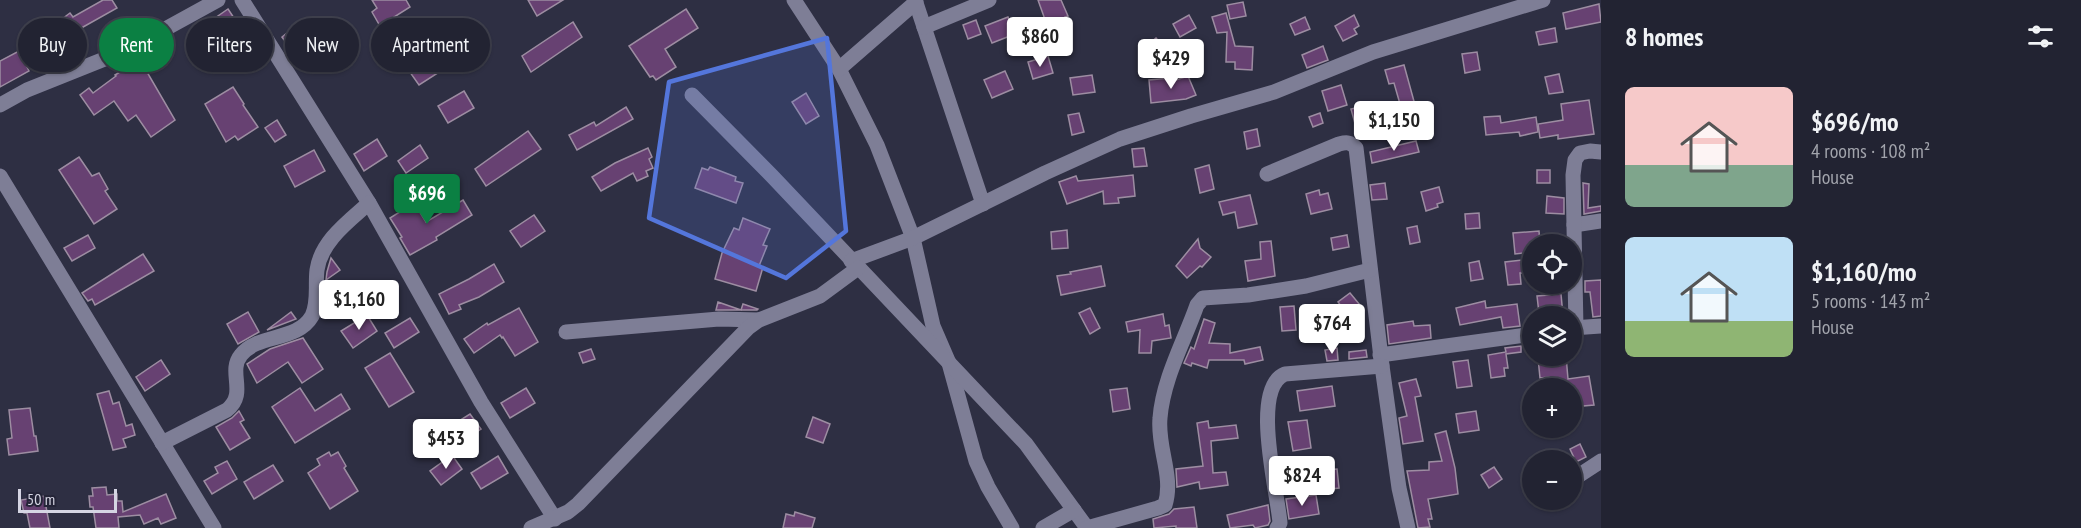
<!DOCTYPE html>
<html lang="en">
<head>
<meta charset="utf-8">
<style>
  :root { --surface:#222332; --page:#2a2b3a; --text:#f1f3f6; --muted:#a2a4ac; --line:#3f404d; --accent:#0b8043 }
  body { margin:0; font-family:"PT Sans Narrow",sans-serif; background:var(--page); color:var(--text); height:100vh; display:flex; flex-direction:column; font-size:22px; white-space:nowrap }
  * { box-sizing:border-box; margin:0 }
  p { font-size:20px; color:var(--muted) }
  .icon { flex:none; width:33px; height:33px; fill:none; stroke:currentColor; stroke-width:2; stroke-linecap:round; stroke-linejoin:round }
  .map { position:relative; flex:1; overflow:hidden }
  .drawer { display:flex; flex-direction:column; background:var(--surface); width:480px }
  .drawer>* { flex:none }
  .hud { position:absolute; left:18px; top:18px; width:570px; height:54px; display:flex; gap:12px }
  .tools { position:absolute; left:1522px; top:234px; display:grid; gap:12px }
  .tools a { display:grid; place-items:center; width:60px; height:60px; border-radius:50%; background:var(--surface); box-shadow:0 2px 4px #0004,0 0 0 2px var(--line); font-size:30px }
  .scale { position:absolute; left:18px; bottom:15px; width:99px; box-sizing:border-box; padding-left:6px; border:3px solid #d5d5e3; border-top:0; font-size:16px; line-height:21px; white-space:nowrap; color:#d5d5e3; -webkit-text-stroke:4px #252538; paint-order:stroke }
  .price { position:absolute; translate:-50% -51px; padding:0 14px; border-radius:6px; background:#fff; color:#222; font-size:20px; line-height:39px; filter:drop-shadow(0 2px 3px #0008) }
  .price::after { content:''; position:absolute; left:50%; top:36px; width:18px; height:14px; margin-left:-9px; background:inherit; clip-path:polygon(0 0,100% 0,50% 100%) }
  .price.on { background:var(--accent); color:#fff }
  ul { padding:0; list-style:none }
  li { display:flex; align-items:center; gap:18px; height:150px; padding:0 24px }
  li span { display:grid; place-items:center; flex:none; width:168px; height:120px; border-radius:9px; color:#555 }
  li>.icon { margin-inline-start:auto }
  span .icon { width:72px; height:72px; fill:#fffc; stroke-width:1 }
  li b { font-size:26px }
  h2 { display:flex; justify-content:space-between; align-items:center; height:72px; padding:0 24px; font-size:26px }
  .tag { padding:0 21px; border-radius:27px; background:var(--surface); box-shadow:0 2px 4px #0004,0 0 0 2px var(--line); font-size:21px; line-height:54px }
  .tag.on { background:var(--accent); color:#fff }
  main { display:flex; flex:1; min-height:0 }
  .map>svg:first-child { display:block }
</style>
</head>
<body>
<main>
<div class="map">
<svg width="1601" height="528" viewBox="0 0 1601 528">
  <rect width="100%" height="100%" fill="#2e2f43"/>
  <!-- building -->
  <g fill="#674172" stroke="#9d8da2" stroke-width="1.5">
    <polygon points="103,0 112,0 117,8 76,31 56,46 45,32 70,13 73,17"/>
    <polygon points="372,0 406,0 410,7 380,26 372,12 377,8"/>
    <polygon points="528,0 563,0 537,16"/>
    <polygon points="1038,0 1061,0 1068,16 1065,17 1071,32 1036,47 1032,33 1048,28"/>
    <polygon points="1243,2 1246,16 1230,19 1227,5"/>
    <polygon points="1599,4 1601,22 1566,29 1563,13"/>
    <polygon points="228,9 238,24 213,40 205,25"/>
    <polygon points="686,9 698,28 665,49 676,67 656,80 653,76 650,77 629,46"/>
    <polygon points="1226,13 1235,46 1253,47 1252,70 1235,69 1235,62 1226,62 1227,32 1217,33 1212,17"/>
    <polygon points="1189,15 1196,28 1180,37 1173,24"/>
    <polygon points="1354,15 1359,26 1354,29 1357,34 1343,41 1335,26"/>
    <polygon points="1008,17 1015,34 992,43 985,26"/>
    <polygon points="1305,17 1310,29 1295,35 1290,24"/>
    <polygon points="976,20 981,34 968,39 963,25"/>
    <polygon points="347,22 356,39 330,53 321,36"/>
    <polygon points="573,22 582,37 531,72 522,56"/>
    <polygon points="299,23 311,39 294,53 282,37"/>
    <polygon points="1555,28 1557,42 1539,45 1536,32"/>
    <polygon points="423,29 437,49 447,43 458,60 419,85 407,68 410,66 397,47"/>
    <polygon points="1156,38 1167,51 1154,62 1143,49"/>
    <polygon points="1323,46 1328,60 1307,68 1302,55"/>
    <polygon points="19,51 29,71 0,87 0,61"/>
    <polygon points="1477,52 1480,70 1465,73 1462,54"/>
    <polygon points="1048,56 1053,73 1033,79 1028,62"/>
    <polygon points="140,60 175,120 151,137 136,115 128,121 114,101 94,115 80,95 89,88 93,93 116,76 115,75"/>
    <polygon points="1404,65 1415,105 1433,105 1433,122 1418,122 1418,117 1395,120 1393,105 1400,104 1394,83 1389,84 1385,70"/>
    <polygon points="1005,71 1013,89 992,98 984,80"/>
    <polygon points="1559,74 1563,92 1549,94 1545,77"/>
    <polygon points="1092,75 1095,92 1073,95 1070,78"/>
    <polygon points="1188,76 1196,95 1186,99 1151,103 1149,80 1170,78 1170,82"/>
    <polygon points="1341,85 1347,105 1328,111 1322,91"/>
    <polygon points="233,87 244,104 243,105 258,127 238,140 235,136 226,142 205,104"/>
    <polygon points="464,91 474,108 448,123 438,106"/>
    <polygon points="806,93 819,116 806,124 792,102"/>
    <polygon points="1589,100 1594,134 1558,139 1558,135 1540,138 1538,124 1563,120 1561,104"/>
    <polygon points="1368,105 1373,122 1356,127 1351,109"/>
    <polygon points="626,107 633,119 577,150 569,135 594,122 596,126"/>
    <polygon points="1079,113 1084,132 1072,135 1068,115"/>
    <polygon points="1320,113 1323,123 1313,127 1309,117"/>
    <polygon points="1500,116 1501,123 1536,117 1538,132 1520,136 1519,132 1486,135 1484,117"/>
    <polygon points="277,120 286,135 275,142 265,128"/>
    <polygon points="1257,129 1260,146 1247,149 1244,132"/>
    <polygon points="528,131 541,149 486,186 475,169"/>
    <polygon points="377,139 387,156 364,171 354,154"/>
    <polygon points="1416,141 1419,152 1372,163 1370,152"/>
    <polygon points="420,145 428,158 406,173 398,161"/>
    <polygon points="648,148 652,157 649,159 653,168 646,171 648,176 637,181 633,173 601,191 592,177 615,163"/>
    <polygon points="1144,148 1147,166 1134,167 1132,149"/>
    <polygon points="314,150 325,171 295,187 284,166"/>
    <polygon points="79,157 92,176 99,173 108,189 105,191 117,209 94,224 59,170"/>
    <polygon points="1209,165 1214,189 1200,193 1195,169"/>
    <polygon points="710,167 736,177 735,181 743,183 736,203 695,188 702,168 708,170"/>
    <rect x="1537" y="170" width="13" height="13"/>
    <polygon points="1133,175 1135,196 1118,198 1119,203 1104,204 1103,191 1067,204 1059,182 1076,176 1078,181"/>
    <polygon points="1385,183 1387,199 1372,200 1370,185"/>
    <polygon points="1583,183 1589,184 1588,208 1601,206 1601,211 1584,214"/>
    <polygon points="1439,187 1443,202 1437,204 1438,207 1426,211 1421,192"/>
    <polygon points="1319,190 1320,195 1328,193 1332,209 1311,214 1306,194"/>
    <polygon points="1250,195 1257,224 1238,228 1235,212 1223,215 1219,202"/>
    <polygon points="1547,196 1564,198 1564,214 1546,213"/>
    <polygon points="463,200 472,215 436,237 437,240 410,255 400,238 402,237 390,218 414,203 426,222"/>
    <polygon points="1479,213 1480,228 1466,229 1465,214"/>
    <polygon points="534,215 545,231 521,247 510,231"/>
    <polygon points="743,218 770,229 763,245 767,246 759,266 763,267 756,291 715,279 722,253 734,228 739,230"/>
    <polygon points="1417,226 1420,242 1410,244 1407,228"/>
    <polygon points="1067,230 1068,248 1052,249 1051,232"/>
    <polygon points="1539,231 1540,244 1533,244 1533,252 1515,254 1513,233"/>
    <polygon points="88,235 95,248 72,261 64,248"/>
    <polygon points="1347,235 1349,247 1333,250 1331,238"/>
    <polygon points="1198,239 1200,248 1211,257 1202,267 1200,266 1187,278 1176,266"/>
    <polygon points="1271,241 1275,276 1248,281 1245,261 1261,259 1260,242"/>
    <polygon points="143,254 154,271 95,305 92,299 88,301 82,293"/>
    <polygon points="331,258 340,270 326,280 327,272"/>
    <polygon points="1522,260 1524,273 1520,273 1521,284 1508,285 1505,262"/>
    <polygon points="1479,261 1483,279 1471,281 1469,263"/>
    <polygon points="494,264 504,282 479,297 459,305 461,309 449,314 439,294 469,279"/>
    <polygon points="1101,266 1105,286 1061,295 1057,276 1071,274 1070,272"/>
    <polygon points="1601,280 1601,316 1593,317 1590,292 1585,292 1585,281"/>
    <polygon points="1350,293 1360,305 1347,314 1338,302"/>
    <polygon points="1561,294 1563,316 1545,316 1544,313 1539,313 1537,296"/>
    <polygon points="1485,301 1486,308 1517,304 1520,326 1503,328 1501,317 1460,325 1456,308"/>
    <polygon points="718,302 741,310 743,304 758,309 757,310 716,310"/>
    <polygon points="1294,306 1296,330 1282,331 1280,307"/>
    <polygon points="519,308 538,342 515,356 503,337 502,338 500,335 474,353 464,339 487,323 488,325"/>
    <polygon points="1090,308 1100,328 1090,334 1079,313"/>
    <polygon points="248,312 259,332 238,344 227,324"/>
    <polygon points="291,312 296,319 267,330"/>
    <polygon points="1163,314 1165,326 1169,325 1171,338 1152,341 1151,353 1139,353 1140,330 1128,332 1126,322"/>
    <polygon points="367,315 377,331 353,348 341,331"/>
    <polygon points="410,318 419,332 394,348 385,333"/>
    <polygon points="1204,319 1215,323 1209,343 1230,344 1230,353 1260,347 1263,360 1245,364 1244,360 1209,360 1207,368 1192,363 1191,366 1184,363 1191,347 1194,349"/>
    <polygon points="1413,321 1414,326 1430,325 1431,338 1389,344 1387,325"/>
    <polygon points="303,338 323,369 302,383 288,362 257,383 247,364 270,349"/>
    <polygon points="1521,346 1521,352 1506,354 1508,368 1504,368 1505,376 1491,378 1488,355 1506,352 1505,348"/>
    <polygon points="1337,348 1338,360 1327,361 1325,350"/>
    <polygon points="591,349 595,359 583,363 579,353"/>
    <polygon points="1366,350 1367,357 1349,359 1349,352"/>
    <polygon points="390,353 414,392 389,407 365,368"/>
    <polygon points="1566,356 1568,379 1589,376 1594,405 1572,407 1572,388 1546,388 1546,382 1550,382 1549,377 1540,378 1538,358"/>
    <polygon points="161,360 170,374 145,391 136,377"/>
    <polygon points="1468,360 1472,386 1457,388 1453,362"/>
    <polygon points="1416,379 1421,396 1415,397 1423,441 1403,444 1399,418 1407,416 1399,383"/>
    <polygon points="1332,386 1335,406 1300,411 1297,391"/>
    <polygon points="300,388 315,411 341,394 350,409 295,443 272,407"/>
    <polygon points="526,388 535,403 510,418 501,403"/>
    <polygon points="1127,388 1130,409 1113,412 1110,390"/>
    <polygon points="109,391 113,404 119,402 126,426 132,424 135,435 123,439 126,447 113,450 97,394"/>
    <polygon points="30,408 34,436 36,436 38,451 9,455 7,439 12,438 9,410"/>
    <polygon points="239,411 244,420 240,422 250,438 230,450 216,427 232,418"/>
    <polygon points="1476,411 1479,430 1459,433 1456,414"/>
    <polygon points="470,414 481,429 457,445 446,429"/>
    <polygon points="813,417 830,424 823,443 806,437"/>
    <polygon points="1307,420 1311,448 1293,451 1288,422"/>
    <polygon points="1208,421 1209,428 1236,425 1238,438 1211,441 1213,473 1226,472 1228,485 1200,489 1199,482 1177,487 1176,469 1203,466 1197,423"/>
    <polygon points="1446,431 1455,468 1458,494 1428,499 1432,519 1428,519 1430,527 1418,528 1407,471 1429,470 1429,462 1442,461 1435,434"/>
    <polygon points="1580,444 1586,457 1576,462 1570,449"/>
    <polygon points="329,452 331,456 338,452 346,466 344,468 358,491 330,509 308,473 320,465 317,459"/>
    <polygon points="452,455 462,469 441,485 430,471"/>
    <polygon points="498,456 508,473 481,489 471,473"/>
    <polygon points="227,461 237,479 212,494 204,481 218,473 215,467"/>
    <polygon points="273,465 283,481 254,499 244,482"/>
    <polygon points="1494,467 1502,479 1489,488 1481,475"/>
    <polygon points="1337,469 1339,488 1323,490 1321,470"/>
    <polygon points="106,487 107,495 117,494 117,501 122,501 123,512 166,494 176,518 161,524 158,518 144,524 140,515 118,517 119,528 96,528 93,507 90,507 89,496 93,496 92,488"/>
    <polygon points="1316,495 1319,514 1289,519 1286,499"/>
    <polygon points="44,496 50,528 30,528 27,513 24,513 21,500"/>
    <polygon points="1268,505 1270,521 1268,525 1255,528 1253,525 1230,528 1227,515"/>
    <polygon points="1194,507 1197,528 1176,528 1176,526 1154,528 1153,519 1169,514 1174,509"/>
    <polygon points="795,512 815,518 812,528 783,528 786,514 794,516"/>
  </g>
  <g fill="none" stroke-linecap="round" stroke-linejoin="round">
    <!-- minor -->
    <g stroke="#7e7e96" stroke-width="15">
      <polyline points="242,0 369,203 481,402 555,519"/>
      <polyline points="794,0 839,69 877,145 913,238 933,326 949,363 976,461 988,487 1012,528"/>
      <polyline points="915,0 983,204"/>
      <polyline points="924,27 989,0"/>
      <polyline points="839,69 916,2"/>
      <polyline points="692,95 772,176 1026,444 1087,528"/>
      <polyline points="0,105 27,90 127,50 218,0"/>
      <path d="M 1267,174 L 1339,144 C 1347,142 1350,142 1356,148 L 1382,366 L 1399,488 L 1408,528"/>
      <polyline points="0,176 214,528"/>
      <polyline points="1574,225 1601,221"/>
      <polyline points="851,261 913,238 1045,173 1120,139 1191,116 1274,92 1373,52 1543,0"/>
      <polyline points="1572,328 1601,326"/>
      <polyline points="1576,328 1573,175 1575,160 1580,153 1590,151 1601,152"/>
      <polyline points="566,332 719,319 759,320"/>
      <polyline points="1380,355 1533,334"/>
      <path d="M 162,443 L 227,410 C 248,393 227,372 241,355 C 258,333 297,342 312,316 C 319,302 315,285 317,270 C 321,241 349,221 369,203"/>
      <polyline points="1572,480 1601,461"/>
      <polyline points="531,528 568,512 578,504 748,328 759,320 820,296 858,268"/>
      <polyline points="1043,528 1074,510"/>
      <path d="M 1087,528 L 1158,508 L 1165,505 C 1174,476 1157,448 1160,418 C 1163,379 1184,342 1197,305 L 1203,298 L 1248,295 L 1306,286 L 1370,270"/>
      <path d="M 1277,528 L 1280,523 C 1278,494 1250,388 1285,374 L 1382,366"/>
    </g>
  </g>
  <!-- marked area -->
  <path fill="#5476db" fill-opacity="0.2" stroke="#5476db" stroke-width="4.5" stroke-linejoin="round" d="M 827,38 L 846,231 L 786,278 L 649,218 L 669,82 Z"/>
</svg>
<div class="tools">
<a><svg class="icon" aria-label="locate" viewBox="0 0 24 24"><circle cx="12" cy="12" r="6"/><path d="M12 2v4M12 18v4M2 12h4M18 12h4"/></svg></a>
<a><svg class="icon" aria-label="layers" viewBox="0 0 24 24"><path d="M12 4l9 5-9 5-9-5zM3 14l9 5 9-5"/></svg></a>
<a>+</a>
<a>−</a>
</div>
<div class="scale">50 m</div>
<b class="price" style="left:1040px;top:68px">$860</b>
<b class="price" style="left:1171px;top:90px">$429</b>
<b class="price" style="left:1394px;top:152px">$1,150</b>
<b class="price on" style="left:427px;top:225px">$696</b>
<b class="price" style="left:359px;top:331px">$1,160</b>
<b class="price" style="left:1332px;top:355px">$764</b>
<b class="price" style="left:446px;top:470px">$453</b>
<b class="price" style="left:1302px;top:507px">$824</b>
<div class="hud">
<a class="tag">Buy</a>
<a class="tag on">Rent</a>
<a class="tag">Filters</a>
<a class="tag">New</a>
<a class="tag">Apartment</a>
</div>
</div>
<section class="drawer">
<h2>8 homes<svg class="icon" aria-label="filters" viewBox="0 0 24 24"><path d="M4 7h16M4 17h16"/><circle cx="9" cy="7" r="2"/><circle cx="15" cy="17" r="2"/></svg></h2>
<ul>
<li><span style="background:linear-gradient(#f6c9c9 65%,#7fa58c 0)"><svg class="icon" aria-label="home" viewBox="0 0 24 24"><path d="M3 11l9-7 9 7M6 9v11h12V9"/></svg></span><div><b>$696/mo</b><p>4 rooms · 108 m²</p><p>House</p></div></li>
<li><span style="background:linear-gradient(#bfe0f5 70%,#8fb573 0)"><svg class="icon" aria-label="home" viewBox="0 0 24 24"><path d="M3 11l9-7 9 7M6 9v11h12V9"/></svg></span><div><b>$1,160/mo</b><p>5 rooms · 143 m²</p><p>House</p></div></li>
</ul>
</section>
</main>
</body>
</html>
